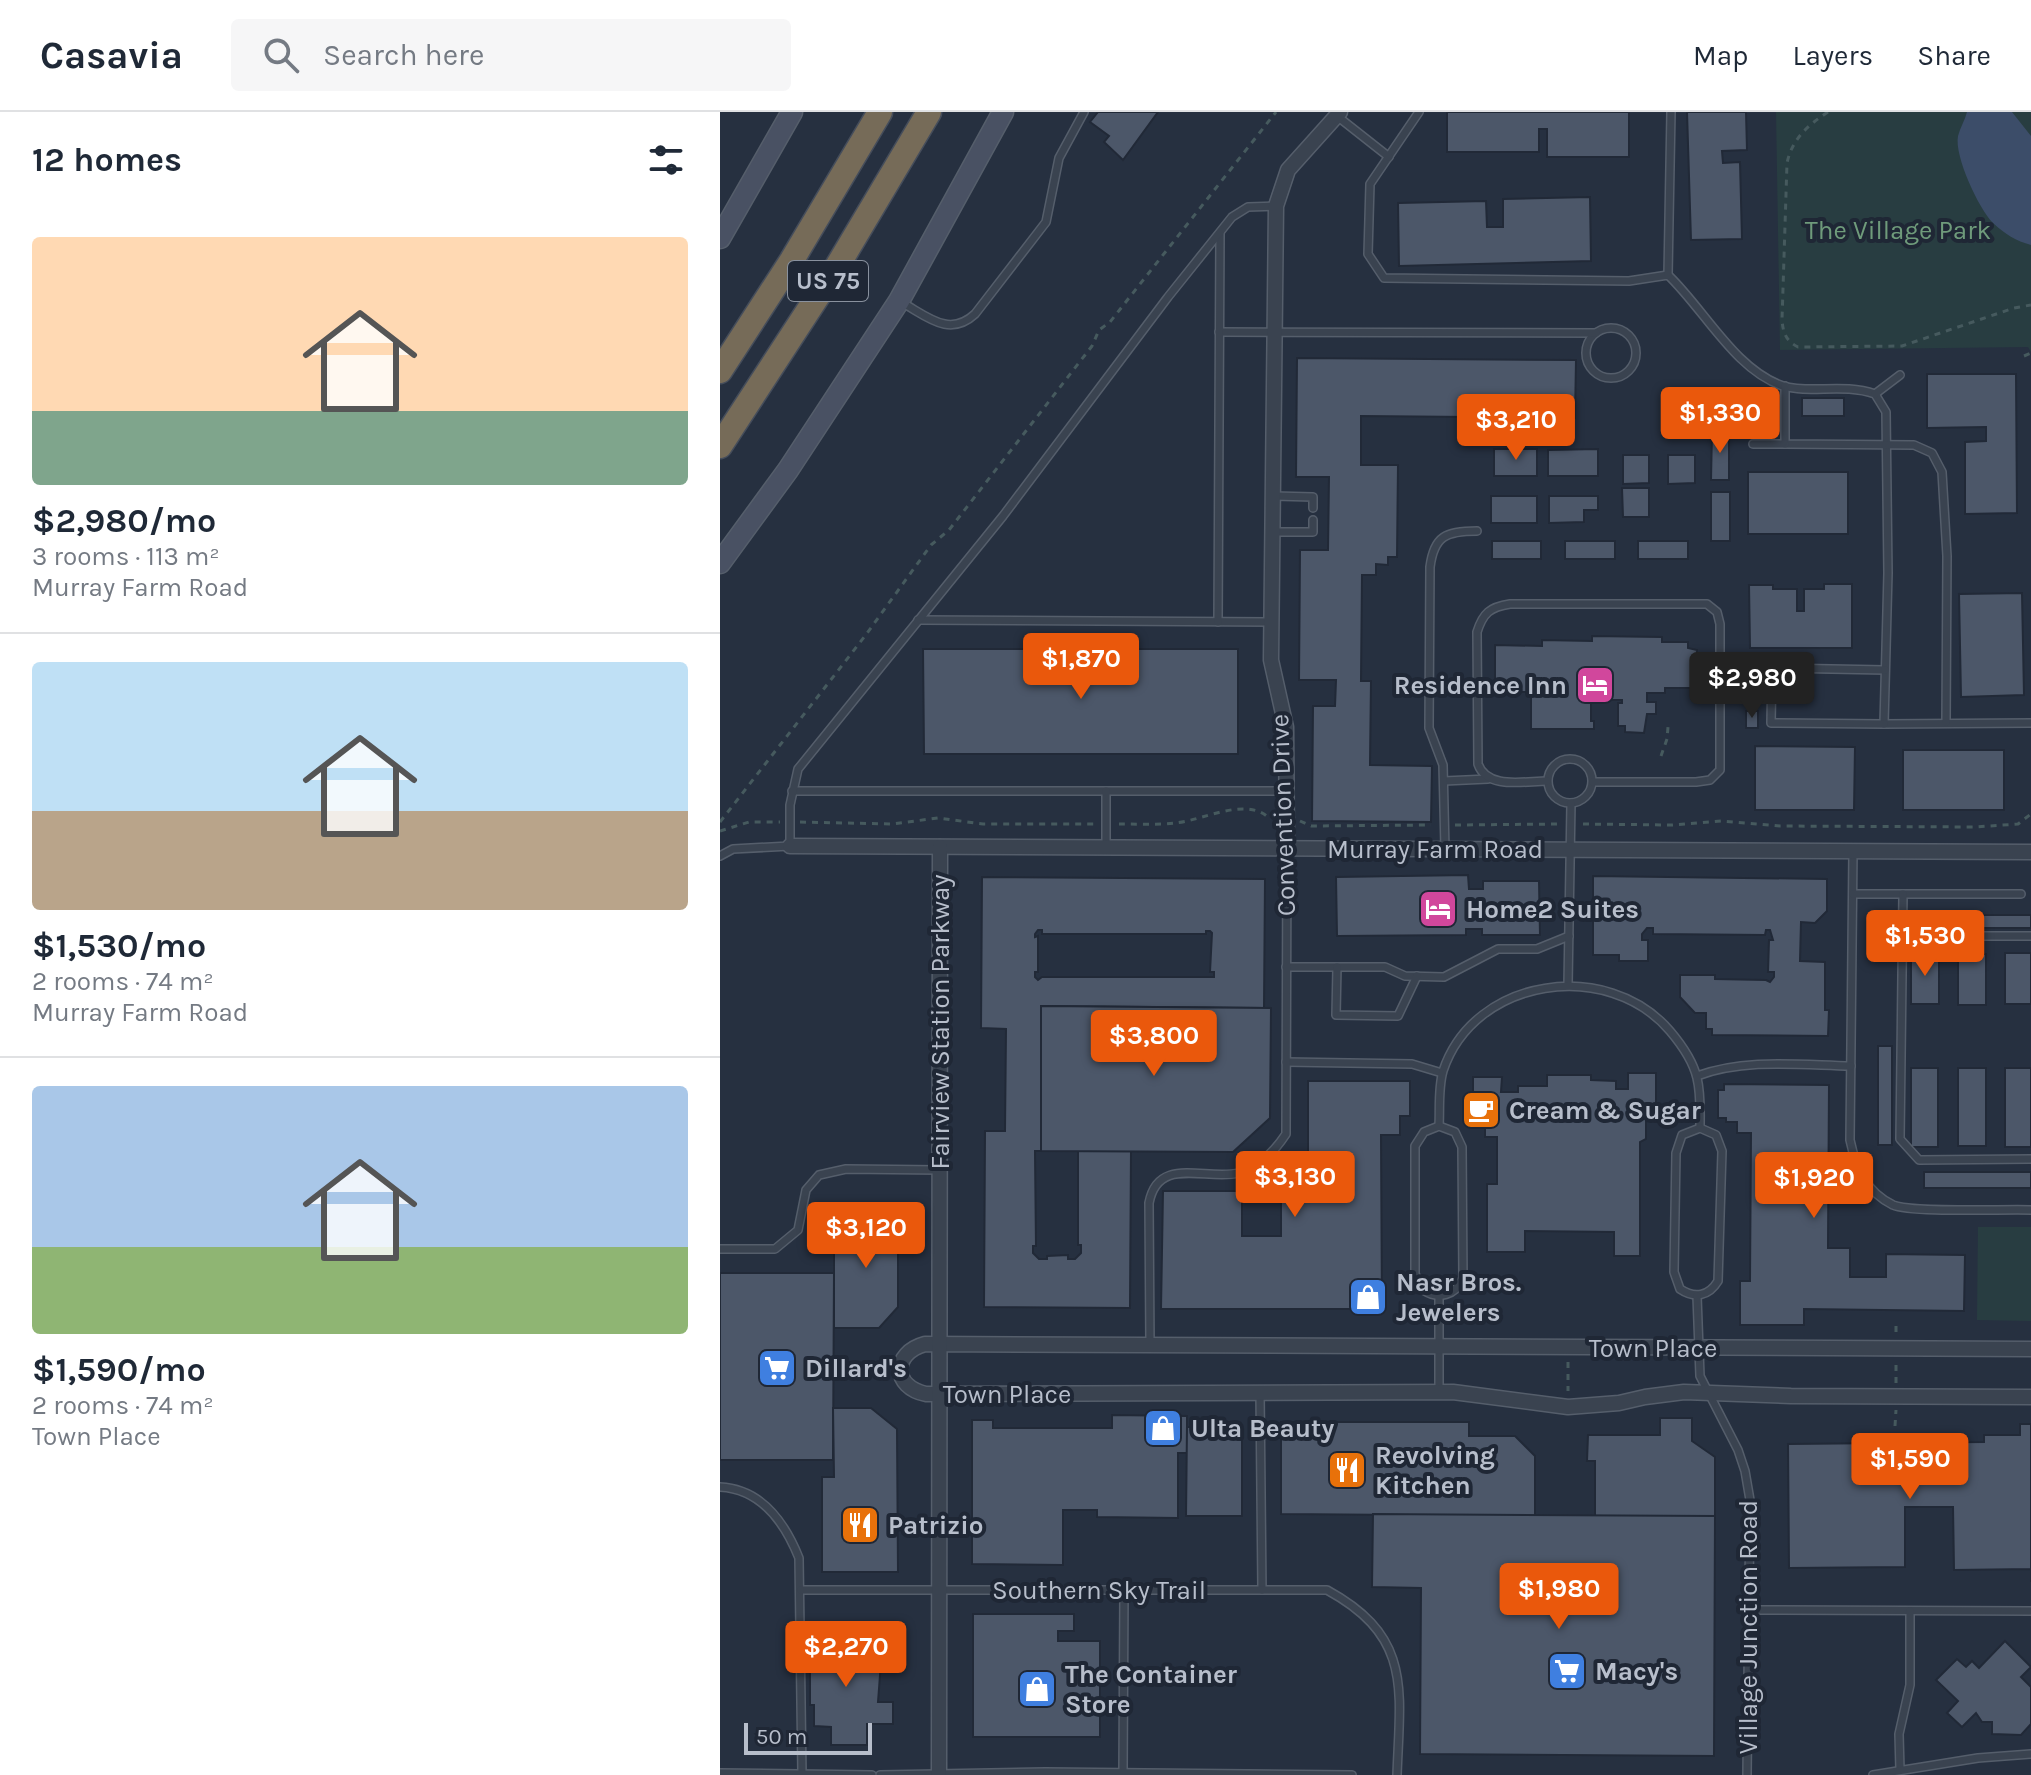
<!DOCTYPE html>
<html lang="en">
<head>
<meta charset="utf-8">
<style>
  :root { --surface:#fff; --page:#f6f6f7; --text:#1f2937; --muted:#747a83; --line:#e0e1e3; --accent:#ea580c }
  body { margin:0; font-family:Karla,sans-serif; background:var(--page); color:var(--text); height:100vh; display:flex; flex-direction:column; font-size:30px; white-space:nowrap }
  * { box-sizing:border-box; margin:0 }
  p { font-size:26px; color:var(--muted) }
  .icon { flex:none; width:44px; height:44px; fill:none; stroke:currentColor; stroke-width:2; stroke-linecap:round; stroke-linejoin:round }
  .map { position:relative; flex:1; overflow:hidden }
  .drawer { display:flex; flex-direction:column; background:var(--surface); width:720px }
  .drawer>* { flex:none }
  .scale { position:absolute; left:24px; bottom:20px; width:128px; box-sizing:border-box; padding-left:8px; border:4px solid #b7becb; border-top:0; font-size:22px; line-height:28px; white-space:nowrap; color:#b7becb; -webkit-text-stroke:6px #1f2735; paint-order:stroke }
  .price { position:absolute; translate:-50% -68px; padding:0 18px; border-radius:8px; background:var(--accent); color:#fff; font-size:26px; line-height:52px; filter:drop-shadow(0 2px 4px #0008) }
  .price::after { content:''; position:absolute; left:50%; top:48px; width:24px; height:18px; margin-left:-12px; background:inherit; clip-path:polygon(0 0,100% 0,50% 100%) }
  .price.selected { background:#222; color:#fff }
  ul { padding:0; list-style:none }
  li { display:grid; align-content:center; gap:16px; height:424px; padding:0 32px }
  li+li { border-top:2px solid var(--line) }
  li span { display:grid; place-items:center; height:248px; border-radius:8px; color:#555 }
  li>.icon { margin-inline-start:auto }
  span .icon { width:144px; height:144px; fill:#fffc; stroke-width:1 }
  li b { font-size:34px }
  h2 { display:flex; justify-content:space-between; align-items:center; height:96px; padding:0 32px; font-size:34px }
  header { display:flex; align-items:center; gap:48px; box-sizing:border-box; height:112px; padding:0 40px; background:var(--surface); border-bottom:2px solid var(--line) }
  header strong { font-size:38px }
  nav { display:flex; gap:44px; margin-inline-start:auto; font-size:28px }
  .search { width:560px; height:72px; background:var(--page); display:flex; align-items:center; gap:20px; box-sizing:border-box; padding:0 28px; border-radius:8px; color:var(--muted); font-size:30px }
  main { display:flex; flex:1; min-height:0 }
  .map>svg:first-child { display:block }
</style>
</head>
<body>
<header>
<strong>Casavia</strong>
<div class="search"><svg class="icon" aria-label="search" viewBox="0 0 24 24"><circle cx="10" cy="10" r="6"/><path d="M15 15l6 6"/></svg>Search here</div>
<nav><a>Map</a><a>Layers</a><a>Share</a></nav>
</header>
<main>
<section class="drawer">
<h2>12 homes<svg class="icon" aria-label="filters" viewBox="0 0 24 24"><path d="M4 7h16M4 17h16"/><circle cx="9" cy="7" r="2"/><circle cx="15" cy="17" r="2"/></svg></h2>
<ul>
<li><span style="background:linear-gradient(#ffd9b3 70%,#7fa58c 0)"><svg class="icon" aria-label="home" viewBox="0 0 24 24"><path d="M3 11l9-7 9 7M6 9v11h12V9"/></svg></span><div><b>$2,980/mo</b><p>3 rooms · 113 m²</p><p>Murray Farm Road</p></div></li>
<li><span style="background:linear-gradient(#bfe0f5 60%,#b9a48a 0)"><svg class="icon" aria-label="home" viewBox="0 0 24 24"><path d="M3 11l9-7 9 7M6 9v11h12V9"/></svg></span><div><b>$1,530/mo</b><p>2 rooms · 74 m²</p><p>Murray Farm Road</p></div></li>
<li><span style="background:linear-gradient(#a9c7e8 65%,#8fb573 0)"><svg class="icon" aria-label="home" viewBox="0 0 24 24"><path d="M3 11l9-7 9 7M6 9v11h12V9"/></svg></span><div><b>$1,590/mo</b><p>2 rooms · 74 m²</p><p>Town Place</p></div></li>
</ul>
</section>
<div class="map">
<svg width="1311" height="1663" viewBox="0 0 1311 1663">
  <rect width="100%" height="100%" fill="#263040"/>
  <!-- green -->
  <g fill="#283d41">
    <polygon points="1056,0 1311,0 1311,240 1308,235 1060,238"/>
    <polygon points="1258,1115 1311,1115 1311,1209 1257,1208"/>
  </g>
  <!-- water -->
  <path fill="#3c4d69" d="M 1247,0 L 1292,0 L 1311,24 L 1311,133 C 1296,129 1285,122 1273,111 C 1259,97 1234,44 1238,24 C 1240,16 1245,8 1247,0 Z"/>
  <!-- building -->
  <g fill="#4c5769" stroke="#212937" stroke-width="2" fill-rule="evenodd">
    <polygon points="378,0 438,0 403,48 384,30 389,24 370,10"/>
    <polygon points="727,0 909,0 909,45 827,45 827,17 819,17 819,40 727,40"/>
    <polygon points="967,0 1026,0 1027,38 1002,39 1003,51 1020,50 1022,127 971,128"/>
    <polygon points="870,85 871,149 679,154 678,91 766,89 767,115 783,115 783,87"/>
    <polygon points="577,246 856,248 855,306 641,304 641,353 678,353 677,445 668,445 668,453 656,452 656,463 642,463 641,569 651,569 650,653 712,654 711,710 592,709 593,594 615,594 616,568 579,568 580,438 608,438 609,365 576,365"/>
    <polygon points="1207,262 1296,262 1297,401 1245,402 1245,330 1266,329 1266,315 1207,316"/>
    <polygon points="948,286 1001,286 972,309 948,309"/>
    <rect x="1082" y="286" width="42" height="18"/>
    <polygon points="992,318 1009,319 1009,368 991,368"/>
    <rect x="774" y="337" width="43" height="27"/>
    <polygon points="878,337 878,364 828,364 828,338"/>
    <polygon points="903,343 929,343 929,371 903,372"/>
    <polygon points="948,343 975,343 975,371 948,372"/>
    <rect x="1028" y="360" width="100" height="62"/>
    <polygon points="902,376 929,376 929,405 903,405"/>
    <rect x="991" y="380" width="19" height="49"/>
    <rect x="771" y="384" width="46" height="27"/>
    <polygon points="829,384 878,384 878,398 864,398 864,410 829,411"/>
    <rect x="772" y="429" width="49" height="18"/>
    <rect x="845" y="429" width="50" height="18"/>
    <rect x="918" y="429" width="50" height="18"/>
    <polygon points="1104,472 1132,472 1132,536 1030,536 1029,473 1053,473 1053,477 1077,477 1077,499 1084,499 1084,477 1104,477"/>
    <polygon points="1302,481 1304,583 1241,585 1239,482"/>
    <polygon points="872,524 942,525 942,530 968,530 968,536 977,538 974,576 945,576 945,581 927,581 927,590 936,590 936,602 927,602 924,621 905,620 905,614 898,614 898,591 902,591 902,588 871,588 871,609 874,609 874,617 811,617 811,580 775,580 775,533 822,534 822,528 872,529"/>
    <polygon points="203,537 518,537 518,642 204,642"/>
    <rect x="1026" y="599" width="12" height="17"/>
    <polygon points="1035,634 1135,635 1134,698 1035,698"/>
    <rect x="1183" y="638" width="101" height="60"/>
    <polygon points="748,763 749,777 763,777 763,769 819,769 820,823 762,823 762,817 746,817 746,823 617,824 616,765"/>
    <polygon points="873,764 1107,767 1107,799 1095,811 1081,810 1080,849 1105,850 1105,898 1109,898 1108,924 992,923 992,917 986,917 986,901 975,901 960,885 960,863 995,863 995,867 1046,868 1050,870 1054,865 1054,860 1048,860 1049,828 1053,828 1050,818 1046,818 1045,823 933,822 933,816 927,816 922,822 922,828 928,828 928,849 899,849 899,843 873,843"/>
    <path d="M 262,765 L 545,767 L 544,896 L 321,894 L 321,1039 L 411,1039 L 410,1196 L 264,1195 L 265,1019 L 285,1019 L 286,917 L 261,916 ZM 318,818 L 322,818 L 322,822 L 486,822 L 486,819 L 490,819 L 492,821 L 490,860 L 494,860 L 494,865 L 322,865 L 318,868 L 315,865 L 315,860 L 318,860 L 318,824 L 315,825 L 315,822 ZM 315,1039 L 358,1039 L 358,1133 L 361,1133 L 361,1141 L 355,1147 L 348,1147 L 348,1143 L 327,1144 L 327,1147 L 319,1147 L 313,1141 L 313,1134 L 316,1134 Z"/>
    <rect x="1207" y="802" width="42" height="14"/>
    <rect x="1257" y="803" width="54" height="13"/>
    <rect x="1191" y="841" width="28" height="51"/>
    <rect x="1285" y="841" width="26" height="51"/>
    <rect x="1238" y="842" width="28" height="51"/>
    <polygon points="321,894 551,896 550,1006 513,1040 321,1039"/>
    <rect x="1158" y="934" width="14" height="99"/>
    <rect x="1191" y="956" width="27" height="79"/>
    <rect x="1238" y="956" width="28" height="78"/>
    <rect x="1285" y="956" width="26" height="79"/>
    <polygon points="908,961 936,961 936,1007 926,1007 926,1027 920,1030 920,1144 894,1144 894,1120 805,1119 805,1140 767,1140 767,1072 777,1072 777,1025 765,1025 765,1007 753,1007 753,965 782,965 781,980 798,980 798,974 827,974 827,963 871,963 871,968 896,969 896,977 908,977"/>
    <polygon points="588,969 690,969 690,1004 680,1004 680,1023 661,1023 662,1197 441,1197 443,1079 522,1079 522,1124 561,1124 561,1076 588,1076"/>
    <polygon points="1004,972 1109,973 1108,1136 1130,1136 1130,1165 1166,1165 1166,1142 1245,1143 1244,1199 1084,1197 1084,1213 1020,1213 1020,1169 1030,1169 1031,1021 1017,1021 1017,1010 1006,1010 1006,1006 998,1006 998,978 1004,978"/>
    <rect x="1204" y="1060" width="107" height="16"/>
    <polygon points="137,1099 178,1099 178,1195 159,1216 114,1216 114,1108 137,1107"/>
    <polygon points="0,1161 114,1161 113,1348 0,1348"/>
    <polygon points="113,1296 151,1296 177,1317 178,1460 102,1460 102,1365 114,1365"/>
    <polygon points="392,1303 467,1304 467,1341 458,1341 458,1406 377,1405 377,1398 343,1398 343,1453 252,1452 252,1308 273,1308 273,1316 392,1316"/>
    <polygon points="940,1306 972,1306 972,1329 995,1345 995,1404 875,1404 875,1349 867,1349 868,1323 940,1323"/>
    <polygon points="561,1310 749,1310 749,1324 795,1324 815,1344 815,1404 561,1402"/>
    <polygon points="1300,1312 1311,1312 1311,1470 1311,1457 1234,1458 1233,1395 1185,1395 1185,1455 1069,1456 1068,1332 1264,1330 1264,1323 1300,1323"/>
    <polygon points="467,1315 522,1315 522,1404 466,1404"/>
    <polygon points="653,1402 995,1404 994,1644 700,1642 701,1476 652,1475"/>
    <polygon points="253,1502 354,1502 354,1519 338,1519 338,1529 380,1529 380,1625 253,1625"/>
    <polygon points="90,1526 150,1526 150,1550 161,1550 158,1590 173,1590 173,1612 147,1612 147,1633 111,1633 111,1615 94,1614 94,1593 90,1593"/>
    <polygon points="1285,1529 1311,1555 1301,1565 1311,1575 1311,1612 1301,1623 1272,1622 1272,1610 1262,1610 1256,1601 1242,1615 1227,1601 1238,1589 1216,1568 1237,1547 1246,1555 1252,1549 1259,1556"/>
  </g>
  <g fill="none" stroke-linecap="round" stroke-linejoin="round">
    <defs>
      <g id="service">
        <path d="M 699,0 L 650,72 L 648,142 L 664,166 L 909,169 L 948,163 C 984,197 1015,258 1063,274 C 1091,282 1123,271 1155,282 L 1166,300 L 1168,461 L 1164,612 L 1311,611"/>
        <polyline points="617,4 669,45"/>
        <polyline points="948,163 951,0"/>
        <path d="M 181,190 C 207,204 229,226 255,202 L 326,110 L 339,46 L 364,0"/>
        <circle cx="891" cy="241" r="25"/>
        <polyline points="499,220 876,221"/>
        <polyline points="1065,274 1065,332 1194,333 1212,341 1222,360 1227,444 1226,610"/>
        <polyline points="1155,282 1180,263"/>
        <polyline points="1033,332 1065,332"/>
        <polyline points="554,384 593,385 593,396"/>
        <polyline points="552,420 593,420 593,408"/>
        <polyline points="198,508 551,510"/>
        <polyline points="498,510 500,121"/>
        <polyline points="1164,612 1051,611 1052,556 1165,558"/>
        <circle cx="850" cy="669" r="22"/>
        <polyline points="724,669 768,667"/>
        <path d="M 827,669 C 805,669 767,678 758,652 L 757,520 C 763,501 770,495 790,492 L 987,492 L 997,500 L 1000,512 L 1000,658 L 990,668 L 976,670 L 873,670"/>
        <polyline points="72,679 566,679"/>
        <polyline points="386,679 386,736"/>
        <path d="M 725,737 L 723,653 L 709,616 L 710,455 C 714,424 726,419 757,419"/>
        <path d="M 1133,739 L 1130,1028 C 1136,1056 1145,1079 1173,1093 C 1191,1101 1285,1097 1311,1098"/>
        <polyline points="0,744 13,737 70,734 70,693 78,657 283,404 448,185 512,105 528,95 556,94"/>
        <polyline points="1133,782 1301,782"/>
        <polyline points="1183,782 1180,1027 1199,1048 1311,1047"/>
        <polyline points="1182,824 1311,824"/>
        <polyline points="566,855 665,855 685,864 724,865 778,837 817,837 849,824"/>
        <polyline points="617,855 616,903 678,904 697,864"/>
        <polyline points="848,873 851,691"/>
        <polyline points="566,950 692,952 722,961"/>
        <path d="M 977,964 C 1025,946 1080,953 1131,954"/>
        <path d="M 719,1014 C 720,997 718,976 723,959 C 754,865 888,846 950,919 C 961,932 973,949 977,966 C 981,982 980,999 980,1016"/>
        <path d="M 719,1014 L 735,1020 L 742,1035 L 743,1166 C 735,1184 719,1188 703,1178 L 695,1162 L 695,1034 L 704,1020 Z"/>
        <path d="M 980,1016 L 996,1023 L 1002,1039 L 998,1169 C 989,1184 975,1187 960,1177 L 954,1160 L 956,1041 L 962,1023 Z"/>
        <polyline points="0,1137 55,1137 78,1118 86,1078 99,1063 126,1057 219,1058"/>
        <polyline points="719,1184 719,1281"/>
        <polyline points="977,1184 980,1264 1018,1338 1025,1359 1030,1388 1027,1663"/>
        <path d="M 430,1233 L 429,1091 C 438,1043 486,1069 519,1061 C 540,1055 554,1040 566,1022 L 567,737"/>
        <polyline points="540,1281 542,1478"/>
        <path d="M 0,1375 C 41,1377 65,1411 79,1446 L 82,1662"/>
        <path d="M 81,1478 L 607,1478 C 693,1525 680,1578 677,1663"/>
        <polyline points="1028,1498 1311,1499"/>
        <polyline points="1180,1658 1179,1622 1190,1573 1190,1499"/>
        <polyline points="403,1660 404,1478"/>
        <polyline points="0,1661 152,1663"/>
        <polyline points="160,1663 325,1660 632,1663"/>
        <polyline points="1153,1663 1258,1646 1311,1642"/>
      </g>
      <g id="minor">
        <polyline points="70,734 1311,740"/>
        <polyline points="567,737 566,615 551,548 556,94 568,58 620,0"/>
        <path d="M 1311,1237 L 205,1232 C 172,1241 172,1275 206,1282 L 733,1280 L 848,1295 L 899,1291 L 925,1285 L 964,1280 L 1071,1284 L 1311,1285"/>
        <polyline points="219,1663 220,735"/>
      </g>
      <g id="secondary">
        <polyline points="0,126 72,0"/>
        <polyline points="0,451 68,358 179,189 283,0"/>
      </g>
      <g id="motorway">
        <polyline points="0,259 72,148 160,0"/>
        <polyline points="0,334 118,153 209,0"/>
      </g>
    </defs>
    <!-- service casing -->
    <use href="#service" stroke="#555e6b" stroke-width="10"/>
    <!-- minor casing -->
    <use href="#minor" stroke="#555e6b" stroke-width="17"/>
    <!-- secondary casing -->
    <use href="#secondary" stroke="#555e6b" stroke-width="23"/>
    <!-- motorway casing -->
    <use href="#motorway" stroke="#454d5b" stroke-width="27"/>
    <!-- path -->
    <g stroke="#465a5e" stroke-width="3" stroke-dasharray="6 6" stroke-linecap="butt">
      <path d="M 1108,0 C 1088,13 1072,27 1067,51 L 1062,208 C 1063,221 1066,229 1078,235 L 1182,234 L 1294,196 L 1311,193"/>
      <polyline points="1304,244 1311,241"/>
      <polyline points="941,644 947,627 948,615"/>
      <polyline points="580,709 591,714 711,713"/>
      <polyline points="0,710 145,524 211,433 229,418 372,234 379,218 390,210 556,0"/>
      <polyline points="80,710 172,712 218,706 263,712 375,712"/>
      <path d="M 399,712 C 417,712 437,713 455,711 C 482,709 527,683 550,707"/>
      <polyline points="863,712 952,713 1001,709 1060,714 1255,715 1298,712 1311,702"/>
      <polyline points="735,713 839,712"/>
      <polyline points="0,719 29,710 60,710"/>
      <polyline points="1176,1214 1176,1223"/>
      <polyline points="848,1250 848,1279"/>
      <polyline points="1176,1271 1176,1250"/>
      <polyline points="1175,1314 1176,1298"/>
    </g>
    <!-- service -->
    <use href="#service" stroke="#3a4350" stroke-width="7"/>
    <!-- minor -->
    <use href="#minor" stroke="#3a4350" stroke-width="14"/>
    <!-- secondary -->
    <use href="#secondary" stroke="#495163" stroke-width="20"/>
    <!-- motorway -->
    <use href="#motorway" stroke="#766b58" stroke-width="24"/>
  </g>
  <!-- icons -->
  <defs>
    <symbol id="hotel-square" viewBox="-11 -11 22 22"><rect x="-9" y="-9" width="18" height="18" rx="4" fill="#d1479c" stroke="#1f2735"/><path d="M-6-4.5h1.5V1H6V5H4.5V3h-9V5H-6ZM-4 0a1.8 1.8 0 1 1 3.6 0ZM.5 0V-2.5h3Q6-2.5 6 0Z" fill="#fff"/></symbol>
    <symbol id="cafe-square" viewBox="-11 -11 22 22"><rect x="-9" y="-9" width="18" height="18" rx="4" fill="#e8710a" stroke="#1f2735"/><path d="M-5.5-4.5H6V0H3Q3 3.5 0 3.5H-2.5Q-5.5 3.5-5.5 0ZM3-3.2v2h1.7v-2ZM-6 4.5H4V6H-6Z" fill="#fff"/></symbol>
    <symbol id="shop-square" viewBox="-11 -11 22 22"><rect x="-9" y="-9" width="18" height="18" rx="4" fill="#3f7fe0" stroke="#1f2735"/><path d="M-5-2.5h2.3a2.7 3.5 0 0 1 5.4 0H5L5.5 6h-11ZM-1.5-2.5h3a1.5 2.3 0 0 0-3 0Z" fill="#fff"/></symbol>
    <symbol id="supermarket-square" viewBox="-11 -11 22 22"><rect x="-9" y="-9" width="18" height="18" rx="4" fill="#3f7fe0" stroke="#1f2735"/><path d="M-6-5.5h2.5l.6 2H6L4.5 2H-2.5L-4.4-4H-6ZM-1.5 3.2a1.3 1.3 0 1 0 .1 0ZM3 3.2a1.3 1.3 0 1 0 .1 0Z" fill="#fff"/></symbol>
    <symbol id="restaurant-square" viewBox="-11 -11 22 22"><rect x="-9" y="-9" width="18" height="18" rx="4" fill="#e8710a" stroke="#1f2735"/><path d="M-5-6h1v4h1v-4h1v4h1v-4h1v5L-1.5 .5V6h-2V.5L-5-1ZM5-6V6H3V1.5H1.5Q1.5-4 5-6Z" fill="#fff"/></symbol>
  </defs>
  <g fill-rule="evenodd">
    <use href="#hotel-square" x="853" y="551" width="44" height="44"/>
    <use href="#hotel-square" x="696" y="775" width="44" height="44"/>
    <use href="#cafe-square" x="739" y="976" width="44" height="44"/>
    <use href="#shop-square" x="626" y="1163" width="44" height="44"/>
    <use href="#supermarket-square" x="35" y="1234" width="44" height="44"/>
    <use href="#shop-square" x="421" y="1294" width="44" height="44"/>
    <use href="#restaurant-square" x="605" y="1336" width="44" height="44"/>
    <use href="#restaurant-square" x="118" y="1391" width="44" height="44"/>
    <use href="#supermarket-square" x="825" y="1537" width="44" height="44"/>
    <use href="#shop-square" x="295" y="1555" width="44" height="44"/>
  </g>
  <g text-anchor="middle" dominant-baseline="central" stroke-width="8" stroke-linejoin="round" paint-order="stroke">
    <!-- shield labels -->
    <rect fill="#1f2735" stroke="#89919e" stroke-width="2" x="68" y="149" width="80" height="40" rx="6"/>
    <g font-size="24" font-weight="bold" fill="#b7becb">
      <text x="108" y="169">US 75</text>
    </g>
    <!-- park labels -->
    <g font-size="26" fill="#6f9b7b" stroke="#1f2735">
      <text x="1178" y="118">The Village Park</text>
    </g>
    <!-- poi labels -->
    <g font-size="26" font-weight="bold" fill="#b7becb" stroke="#1f2735" text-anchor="start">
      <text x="847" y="573" text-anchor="end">Residence Inn</text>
      <text x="746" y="797">Home2 Suites</text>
      <text x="789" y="998">Cream &amp; Sugar</text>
      <text x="676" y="1170">Nasr Bros.<tspan x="676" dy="30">Jewelers</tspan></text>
      <text x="85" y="1256">Dillard's</text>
      <text x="471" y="1316">Ulta Beauty</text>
      <text x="655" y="1343">Revolving<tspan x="655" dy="30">Kitchen</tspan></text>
      <text x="168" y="1413">Patrizio</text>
      <text x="875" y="1559">Macy's</text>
      <text x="345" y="1562">The Container<tspan x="345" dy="30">Store</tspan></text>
    </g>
    <!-- street labels -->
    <g font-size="26" fill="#b7becb" stroke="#1f2735">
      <text transform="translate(563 703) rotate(-92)">Convention Drive</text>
      <text x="715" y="737">Murray Farm Road</text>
      <text transform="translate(220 910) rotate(-90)">Fairview Station Parkway</text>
      <text x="933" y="1236">Town Place</text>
      <text x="287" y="1282">Town Place</text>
      <text x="379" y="1478">Southern Sky Trail</text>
      <text transform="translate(1028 1515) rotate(-90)">Village Junction Road</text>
    </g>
  </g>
</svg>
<div class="scale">50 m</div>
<b class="price" style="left:1000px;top:343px">$1,330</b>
<b class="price" style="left:796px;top:350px">$3,210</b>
<b class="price" style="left:361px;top:589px">$1,870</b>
<b class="price selected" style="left:1032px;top:608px">$2,980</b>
<b class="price" style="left:1205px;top:866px">$1,530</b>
<b class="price" style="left:434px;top:966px">$3,800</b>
<b class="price" style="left:575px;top:1107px">$3,130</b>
<b class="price" style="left:1094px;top:1108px">$1,920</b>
<b class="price" style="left:146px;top:1158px">$3,120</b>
<b class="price" style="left:1190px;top:1389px">$1,590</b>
<b class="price" style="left:839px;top:1519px">$1,980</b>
<b class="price" style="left:126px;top:1577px">$2,270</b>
</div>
</main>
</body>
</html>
